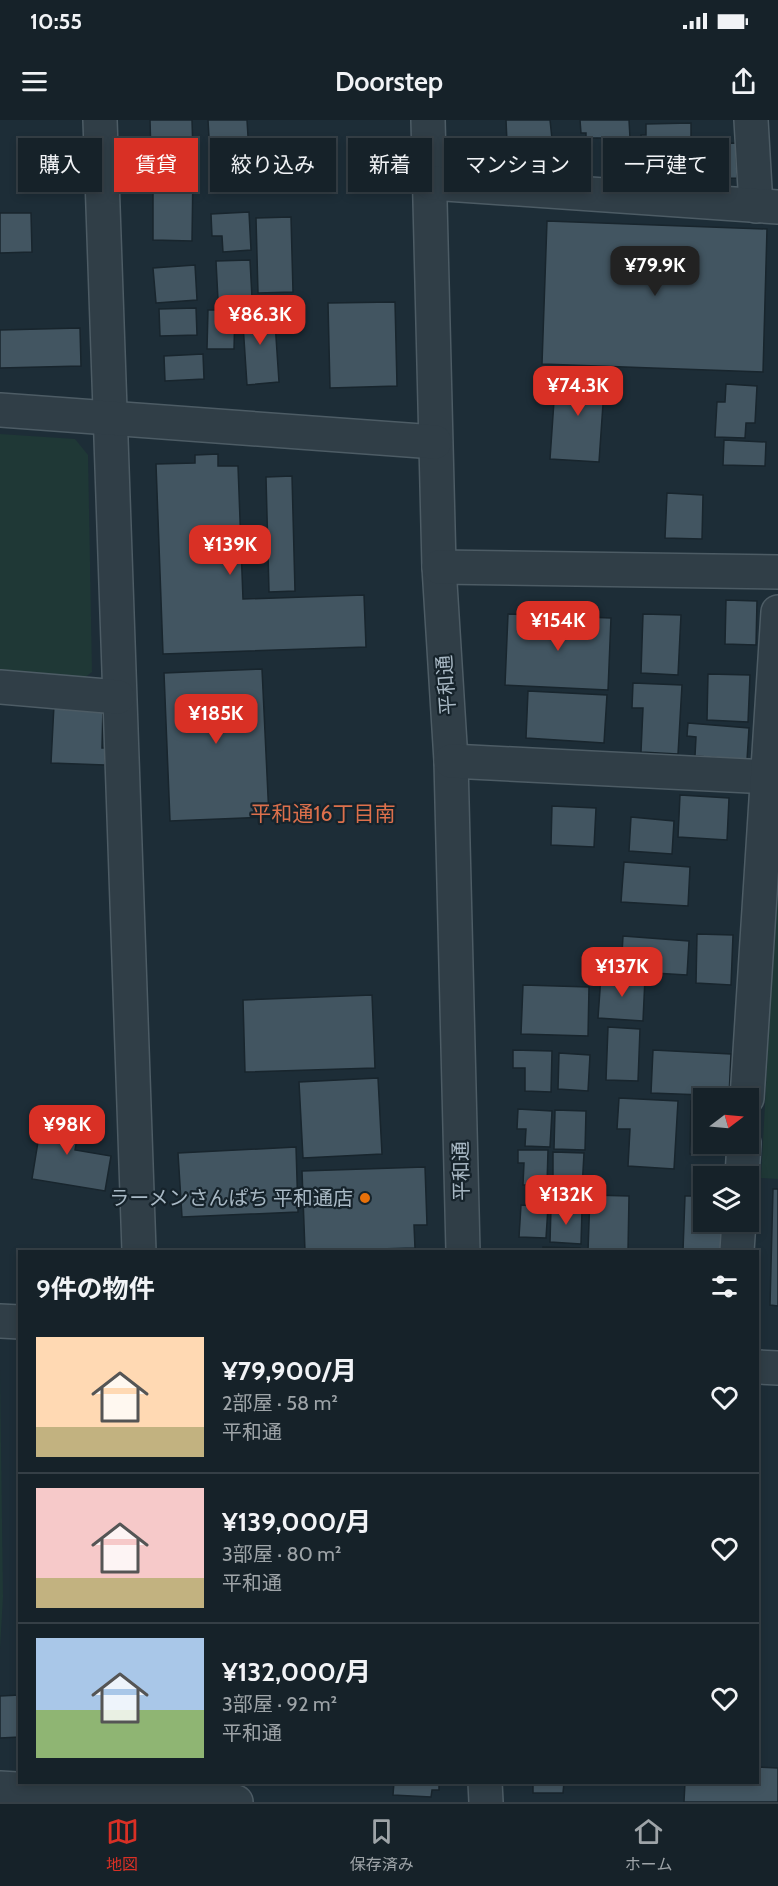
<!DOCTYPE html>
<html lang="ja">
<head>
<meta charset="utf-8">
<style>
  :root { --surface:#162229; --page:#232f35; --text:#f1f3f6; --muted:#9ea4a8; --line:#353f46; --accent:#d93025 }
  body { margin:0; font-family:Cabin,"Noto Sans JP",sans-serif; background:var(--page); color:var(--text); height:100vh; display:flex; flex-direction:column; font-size:22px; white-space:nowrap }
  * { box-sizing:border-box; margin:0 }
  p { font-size:20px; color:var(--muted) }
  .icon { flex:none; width:33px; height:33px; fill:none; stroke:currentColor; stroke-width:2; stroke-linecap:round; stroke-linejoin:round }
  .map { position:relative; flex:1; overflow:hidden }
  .details { position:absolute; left:18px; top:1130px; width:741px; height:534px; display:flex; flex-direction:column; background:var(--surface); border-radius:0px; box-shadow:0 3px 9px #0003,0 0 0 2px var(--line) }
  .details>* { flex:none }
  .guide { position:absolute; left:18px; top:18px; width:742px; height:54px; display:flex; gap:12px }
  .needle { width:39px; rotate:74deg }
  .fabs { position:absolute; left:693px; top:968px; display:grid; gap:12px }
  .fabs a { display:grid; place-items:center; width:66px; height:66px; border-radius:0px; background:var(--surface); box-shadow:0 3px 9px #0003,0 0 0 2px var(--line); font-size:30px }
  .price { position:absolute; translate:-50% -51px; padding:0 14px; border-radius:12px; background:var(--accent); color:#fff; font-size:20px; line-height:39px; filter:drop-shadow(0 2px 3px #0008) }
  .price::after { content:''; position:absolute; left:50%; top:36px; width:18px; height:14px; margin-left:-9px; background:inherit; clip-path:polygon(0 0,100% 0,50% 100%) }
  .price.selected { background:#222; color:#fff }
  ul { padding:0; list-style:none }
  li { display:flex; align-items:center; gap:18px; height:150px; padding:0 18px }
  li+li { border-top:2px solid var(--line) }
  li span { display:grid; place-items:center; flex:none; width:168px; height:120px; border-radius:0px; color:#555 }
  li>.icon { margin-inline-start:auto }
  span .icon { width:72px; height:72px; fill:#fffc; stroke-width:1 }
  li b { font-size:26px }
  h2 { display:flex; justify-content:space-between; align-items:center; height:72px; padding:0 18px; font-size:26px }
  .pill { padding:0 21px; border-radius:0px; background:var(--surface); box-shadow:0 3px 9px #0003,0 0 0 2px var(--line); font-size:21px; line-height:54px }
  .pill.selected { background:var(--accent); color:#fff }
  .status { display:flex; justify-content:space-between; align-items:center; height:42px; padding:0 30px; background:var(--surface); direction:ltr }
  .status svg { height:16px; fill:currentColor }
  header { display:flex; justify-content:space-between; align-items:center; height:78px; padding:0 18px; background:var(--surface); font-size:27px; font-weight:600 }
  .tabs { display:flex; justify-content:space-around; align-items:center; height:84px; border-top:2px solid var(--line); background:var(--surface); font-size:16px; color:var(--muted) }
  .tabs a { display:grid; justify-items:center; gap:3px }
  .tabs .selected { color:var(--accent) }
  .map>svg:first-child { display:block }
</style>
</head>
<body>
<div class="status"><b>10:55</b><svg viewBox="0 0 49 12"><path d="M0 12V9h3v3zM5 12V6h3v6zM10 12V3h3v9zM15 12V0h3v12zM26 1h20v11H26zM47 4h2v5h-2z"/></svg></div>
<header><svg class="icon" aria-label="menu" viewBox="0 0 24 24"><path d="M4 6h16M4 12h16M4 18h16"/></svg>Doorstep<svg class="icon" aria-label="share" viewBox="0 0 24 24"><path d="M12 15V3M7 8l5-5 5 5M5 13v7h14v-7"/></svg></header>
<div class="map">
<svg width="778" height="1682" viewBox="0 0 778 1682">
  <rect width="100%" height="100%" fill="#1d2d37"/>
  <!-- green -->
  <g fill="#1f3836">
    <polygon points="0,314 75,319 88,335 92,552 84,558 0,552"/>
    <polygon points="778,743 778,1059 761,1058"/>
    <polygon points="0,1248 3,1477 0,1529"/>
  </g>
  <!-- building -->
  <g fill="#425561" stroke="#18252d" stroke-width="1.5">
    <polygon points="150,0 192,0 193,33 151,34"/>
    <polygon points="208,0 247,0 249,33 210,35"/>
    <polygon points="506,0 550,0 552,19 507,22"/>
    <polygon points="580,0 629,0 630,18 586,18 586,13 581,13"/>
    <polygon points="691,3 691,24 736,23 737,58 648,60 647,49 642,49 641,15 646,15 646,4"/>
    <polygon points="153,51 193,51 192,121 153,120"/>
    <polygon points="249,92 251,130 223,132 222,116 212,116 211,94"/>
    <polygon points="0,93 31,93 32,132 0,133"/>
    <polygon points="291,97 293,172 258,173 256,98"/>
    <polygon points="547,101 767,109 763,252 542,244"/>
    <polygon points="250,140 252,178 218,180 216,141"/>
    <polygon points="195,145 197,180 156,183 153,148"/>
    <polygon points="395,182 397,266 330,268 328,183"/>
    <polygon points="274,187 279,262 247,265 242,189"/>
    <polygon points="196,188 197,215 160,216 159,189"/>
    <polygon points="208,190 235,190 234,229 207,229"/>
    <polygon points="80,208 81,246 0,248 0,210"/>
    <polygon points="203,234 204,259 165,261 164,236"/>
    <polygon points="556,252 605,255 599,342 550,339"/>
    <polygon points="726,264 757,266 755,303 746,303 745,318 715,317 717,282 725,282"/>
    <polygon points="724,320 766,322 765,346 723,345"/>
    <polygon points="218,334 218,346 238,346 243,479 364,475 366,527 163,534 156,344 195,343 195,335"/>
    <polygon points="292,356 295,471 269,472 266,357"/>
    <polygon points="667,373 703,375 702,419 665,418"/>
    <polygon points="726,480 757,481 756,525 725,524"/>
    <polygon points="508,494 611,498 608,570 505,565"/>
    <polygon points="643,494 681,495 678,555 641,553"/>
    <polygon points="262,549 269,697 170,701 164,553"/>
    <polygon points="708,554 750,555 748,602 707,600"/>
    <polygon points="633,563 682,565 678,634 641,632 643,588 632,588"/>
    <polygon points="528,571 607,575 604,623 526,618"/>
    <polygon points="54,585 103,587 102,628 106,628 105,645 51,643"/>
    <polygon points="688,603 749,608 747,640 695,636 696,617 687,616"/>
    <polygon points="680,675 729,678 727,720 678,717"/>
    <polygon points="552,686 596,688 594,727 551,725"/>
    <polygon points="631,697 674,701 672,734 629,731"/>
    <polygon points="624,742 690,747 688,786 621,782"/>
    <polygon points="697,814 733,815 731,865 696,863"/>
    <polygon points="623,816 689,821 687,855 621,851"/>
    <polygon points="601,856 645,858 643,901 598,898"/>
    <polygon points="523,865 589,867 588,916 521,914"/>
    <polygon points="372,875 375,948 245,952 243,880"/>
    <polygon points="608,907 640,909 638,961 606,960"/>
    <polygon points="513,930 552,931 551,972 525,971 525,948 513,948"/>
    <polygon points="653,930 731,934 729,976 651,973"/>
    <polygon points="559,933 590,935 588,971 558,969"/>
    <polygon points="378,958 382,1034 303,1038 299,962"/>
    <polygon points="619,978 678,981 674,1049 628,1046 630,1009 617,1009"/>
    <polygon points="691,981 704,981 704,1023 735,1023 735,1034 690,1034"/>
    <polygon points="518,989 552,991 550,1027 525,1026 526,1009 517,1009"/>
    <polygon points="555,990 586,991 585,1030 554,1029"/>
    <polygon points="43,991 81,998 75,1030 111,1036 105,1071 32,1059"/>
    <polygon points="296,1027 298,1092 182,1097 178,1033"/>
    <polygon points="518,1030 548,1030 547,1065 523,1065 524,1043 518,1043"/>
    <polygon points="553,1032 584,1033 582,1069 553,1068"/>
    <polygon points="425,1047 427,1105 414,1105 415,1128 305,1131 302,1051"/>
    <polygon points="773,1069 778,1069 778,1186 770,1185"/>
    <polygon points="590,1075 629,1076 628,1131 588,1131"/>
    <polygon points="685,1076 704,1076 704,1101 723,1101 722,1131 683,1131"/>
    <polygon points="521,1085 548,1087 546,1118 519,1117"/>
    <polygon points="551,1088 582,1089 581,1124 550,1122"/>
    <polygon points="543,1127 580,1128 580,1131 543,1131"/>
    <polygon points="20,1575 20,1617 0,1618 0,1576"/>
    <polygon points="758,1647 778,1648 778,1682 684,1682 685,1662 758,1662"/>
    <polygon points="394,1662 439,1662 439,1670 432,1670 431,1677 393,1675"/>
    <polygon points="533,1662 564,1662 563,1673 533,1673"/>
  </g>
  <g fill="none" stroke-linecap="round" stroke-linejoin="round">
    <defs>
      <g id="minor">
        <polyline points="100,0 139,1131"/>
        <polyline points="428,0 439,447 451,641 463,1131"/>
        <polyline points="751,0 756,86"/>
        <polyline points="431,63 778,87"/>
        <polyline points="0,290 435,322"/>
        <polyline points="439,447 778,452"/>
        <polyline points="0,567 118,577"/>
        <polyline points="451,641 769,657"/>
        <polyline points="747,978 778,492"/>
        <polyline points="742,1056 744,1023"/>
        <polyline points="737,1131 739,1101"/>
        <polyline points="0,1201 20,1202"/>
        <polyline points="758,1247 778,1248"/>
        <polyline points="485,1662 486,1682"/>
        <polyline points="0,1668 236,1682"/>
      </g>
    </defs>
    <!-- minor casing -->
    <use href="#minor" stroke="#4d5c65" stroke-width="36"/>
    <!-- minor -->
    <use href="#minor" stroke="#303e47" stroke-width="33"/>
  </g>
  <!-- markers -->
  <circle fill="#e8710a" stroke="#16232b" stroke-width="2" cx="365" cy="1078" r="6"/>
  <g text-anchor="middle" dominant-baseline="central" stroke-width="4.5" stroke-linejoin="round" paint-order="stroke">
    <!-- street labels -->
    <g font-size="20" fill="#a9b9c5" stroke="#16232b">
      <text transform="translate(446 565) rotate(-94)">平和通</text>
      <text transform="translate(461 1051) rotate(-91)">平和通</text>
    </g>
    <!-- poi labels -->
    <g font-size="20" fill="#a9b9c5" stroke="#16232b" text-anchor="end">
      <text x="353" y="1078">ラーメンさんぱち 平和通店</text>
    </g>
    <!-- neighbourhood labels -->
    <g font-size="21" fill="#dd704c" stroke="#16232b">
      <text x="323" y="693">平和通16丁目南</text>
    </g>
  </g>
</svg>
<div class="fabs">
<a><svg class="needle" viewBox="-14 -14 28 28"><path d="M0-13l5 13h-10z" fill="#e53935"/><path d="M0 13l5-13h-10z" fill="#9ea4a8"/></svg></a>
<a><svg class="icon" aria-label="layers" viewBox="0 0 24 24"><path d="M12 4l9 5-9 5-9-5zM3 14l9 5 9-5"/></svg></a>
</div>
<b class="price selected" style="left:655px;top:177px">¥79.9K</b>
<b class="price" style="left:260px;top:226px">¥86.3K</b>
<b class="price" style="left:578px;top:297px">¥74.3K</b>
<b class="price" style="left:230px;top:456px">¥139K</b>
<b class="price" style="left:558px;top:532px">¥154K</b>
<b class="price" style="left:216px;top:625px">¥185K</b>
<b class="price" style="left:622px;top:878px">¥137K</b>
<b class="price" style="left:67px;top:1036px">¥98K</b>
<b class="price" style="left:566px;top:1106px">¥132K</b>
<div class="guide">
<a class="pill">購入</a>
<a class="pill selected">賃貸</a>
<a class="pill">絞り込み</a>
<a class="pill">新着</a>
<a class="pill">マンション</a>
<a class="pill">一戸建て</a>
</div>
<section class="details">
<h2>9件の物件<svg class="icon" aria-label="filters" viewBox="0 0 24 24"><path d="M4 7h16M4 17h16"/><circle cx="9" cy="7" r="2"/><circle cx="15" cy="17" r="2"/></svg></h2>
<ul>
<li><span style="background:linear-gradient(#ffd9b3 75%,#c2b280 0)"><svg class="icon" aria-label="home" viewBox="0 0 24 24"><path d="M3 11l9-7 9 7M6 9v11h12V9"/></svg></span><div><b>¥79,900/月</b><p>2部屋 · 58 m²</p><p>平和通</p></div><svg class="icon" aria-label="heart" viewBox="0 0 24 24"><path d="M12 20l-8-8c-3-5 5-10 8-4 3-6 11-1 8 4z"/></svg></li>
<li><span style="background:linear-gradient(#f6c9c9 75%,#c2b280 0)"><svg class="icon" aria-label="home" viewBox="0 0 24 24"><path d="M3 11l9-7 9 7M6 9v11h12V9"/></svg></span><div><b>¥139,000/月</b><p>3部屋 · 80 m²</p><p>平和通</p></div><svg class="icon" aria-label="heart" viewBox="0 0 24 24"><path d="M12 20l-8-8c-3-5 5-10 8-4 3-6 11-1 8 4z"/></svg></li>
<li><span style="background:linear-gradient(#a9c7e8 60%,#8fb573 0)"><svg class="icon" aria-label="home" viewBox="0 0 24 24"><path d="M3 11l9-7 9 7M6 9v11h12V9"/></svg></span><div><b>¥132,000/月</b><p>3部屋 · 92 m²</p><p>平和通</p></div><svg class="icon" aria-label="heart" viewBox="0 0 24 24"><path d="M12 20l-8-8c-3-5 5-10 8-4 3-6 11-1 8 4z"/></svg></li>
</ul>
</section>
</div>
<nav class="tabs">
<a class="selected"><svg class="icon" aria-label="map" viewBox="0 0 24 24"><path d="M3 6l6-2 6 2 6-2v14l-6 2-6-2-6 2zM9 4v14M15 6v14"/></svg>地図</a>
<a><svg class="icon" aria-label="saved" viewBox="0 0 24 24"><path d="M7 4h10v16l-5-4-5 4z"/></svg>保存済み</a>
<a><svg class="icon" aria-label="home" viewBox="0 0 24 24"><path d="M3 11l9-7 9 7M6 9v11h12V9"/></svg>ホーム</a>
</nav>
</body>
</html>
